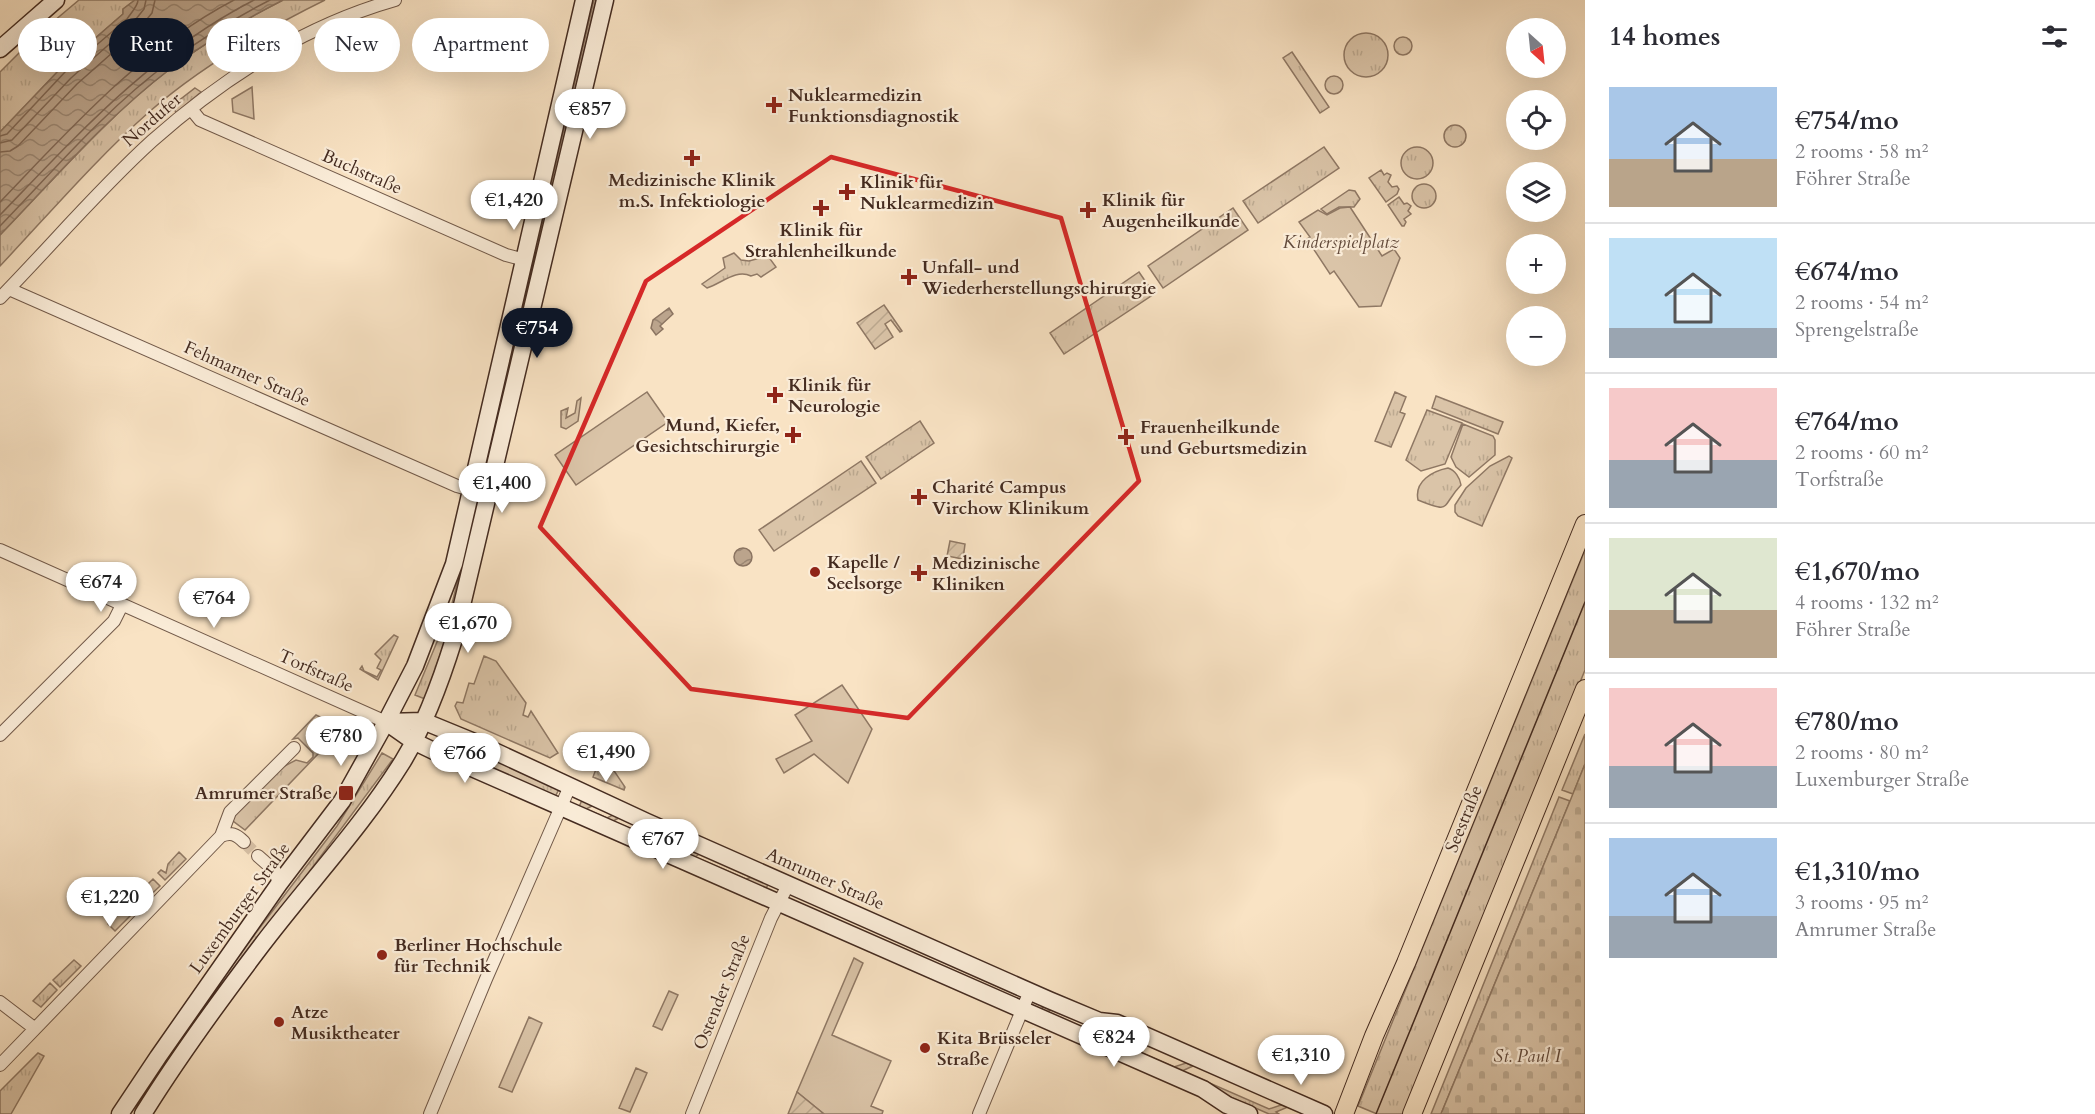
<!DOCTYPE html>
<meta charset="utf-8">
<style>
:root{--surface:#fff;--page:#f7f7f7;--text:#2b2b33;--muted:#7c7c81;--line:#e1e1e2;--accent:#111827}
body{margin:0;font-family:Cardo,serif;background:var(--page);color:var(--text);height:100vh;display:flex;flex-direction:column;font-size:22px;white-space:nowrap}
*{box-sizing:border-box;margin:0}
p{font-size:20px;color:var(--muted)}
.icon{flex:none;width:33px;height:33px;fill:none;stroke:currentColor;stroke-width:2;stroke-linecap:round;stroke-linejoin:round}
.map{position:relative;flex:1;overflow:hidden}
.side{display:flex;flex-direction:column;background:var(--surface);width:510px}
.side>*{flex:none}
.top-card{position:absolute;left:18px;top:18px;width:570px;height:54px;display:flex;gap:12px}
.needle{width:39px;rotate:153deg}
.fabs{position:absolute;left:1506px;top:18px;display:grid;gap:12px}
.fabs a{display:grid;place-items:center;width:60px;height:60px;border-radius:50%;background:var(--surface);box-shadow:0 6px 24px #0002;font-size:30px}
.price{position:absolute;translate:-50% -51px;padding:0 14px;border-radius:21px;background:#fff;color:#222;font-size:20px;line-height:39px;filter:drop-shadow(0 2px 3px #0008)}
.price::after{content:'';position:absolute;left:50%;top:36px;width:18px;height:14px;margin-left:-9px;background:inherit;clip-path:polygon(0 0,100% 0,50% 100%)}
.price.selected{background:var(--accent);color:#fff}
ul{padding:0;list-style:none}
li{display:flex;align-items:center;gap:18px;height:150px;padding:0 24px}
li+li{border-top:2px solid var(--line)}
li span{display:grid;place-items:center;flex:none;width:168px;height:120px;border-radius:0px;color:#555}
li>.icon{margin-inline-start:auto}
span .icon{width:72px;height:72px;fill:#fffc;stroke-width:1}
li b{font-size:26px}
h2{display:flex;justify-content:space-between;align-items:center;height:72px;padding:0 24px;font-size:26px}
.pill{padding:0 21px;border-radius:27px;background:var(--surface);box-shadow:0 6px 24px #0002;font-size:21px;line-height:54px}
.pill.selected{background:var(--accent);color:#fff}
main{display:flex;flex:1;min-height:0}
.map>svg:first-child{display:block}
.grass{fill:url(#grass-tufts);stroke:#8f7864;stroke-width:1.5}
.cemetery{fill:url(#cemetery-stones);stroke:#8f7864;stroke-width:1.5}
.park{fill:#dac4a8;stroke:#8f7864;stroke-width:1.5}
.garden{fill:url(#garden-furrows);stroke:#8f7864;stroke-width:1.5}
.water{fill:url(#water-waves);stroke:#8b7461;stroke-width:1.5}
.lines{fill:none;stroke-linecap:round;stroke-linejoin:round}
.shore{stroke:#806856;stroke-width:1.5}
.street-tunnel{stroke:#d5bea3;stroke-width:12;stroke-dasharray:12 6;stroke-linecap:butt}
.street-casing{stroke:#715949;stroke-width:14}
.secondary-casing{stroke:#442b20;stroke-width:19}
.primary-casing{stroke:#442b20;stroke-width:20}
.street{stroke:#fbedd9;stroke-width:12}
.secondary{stroke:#fbedd9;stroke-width:16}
.primary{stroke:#f9e3c4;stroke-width:18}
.tram{stroke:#442b20;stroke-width:1.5}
.marked{fill:none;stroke:#d62828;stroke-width:4.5;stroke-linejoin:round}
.poi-dot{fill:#8f2418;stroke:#fbedd9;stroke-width:2}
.labels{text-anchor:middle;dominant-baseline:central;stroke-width:4.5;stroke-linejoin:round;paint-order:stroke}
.poi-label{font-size:18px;font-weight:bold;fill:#442b20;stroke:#fbedd9;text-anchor:start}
.street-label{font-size:18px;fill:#442b20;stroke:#fbedd9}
.park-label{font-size:18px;font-style:italic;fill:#624a3b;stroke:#fbedd9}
</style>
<main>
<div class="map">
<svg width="1585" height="1114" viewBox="0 0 1585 1114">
<defs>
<pattern id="grass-tufts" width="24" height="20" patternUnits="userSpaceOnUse" patternTransform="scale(1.5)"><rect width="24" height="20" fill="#dac4a8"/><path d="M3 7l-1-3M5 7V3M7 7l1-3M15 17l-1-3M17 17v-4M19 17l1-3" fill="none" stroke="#bca990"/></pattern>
<pattern id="cemetery-stones" width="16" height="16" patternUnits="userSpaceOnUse" patternTransform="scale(1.5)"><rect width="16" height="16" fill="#dac4a8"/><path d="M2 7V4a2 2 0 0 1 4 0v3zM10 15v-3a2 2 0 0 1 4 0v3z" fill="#bca990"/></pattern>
<pattern id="garden-furrows" width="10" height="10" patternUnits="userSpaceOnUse" patternTransform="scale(1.5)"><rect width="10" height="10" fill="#dac4a8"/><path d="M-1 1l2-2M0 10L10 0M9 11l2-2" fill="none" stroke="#bca990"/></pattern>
<pattern id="water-waves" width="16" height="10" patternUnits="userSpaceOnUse" patternTransform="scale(1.5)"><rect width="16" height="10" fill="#bba48c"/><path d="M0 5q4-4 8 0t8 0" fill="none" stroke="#9a8672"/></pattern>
</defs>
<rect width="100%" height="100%" fill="#f9e3c4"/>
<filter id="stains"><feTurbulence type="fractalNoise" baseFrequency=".00333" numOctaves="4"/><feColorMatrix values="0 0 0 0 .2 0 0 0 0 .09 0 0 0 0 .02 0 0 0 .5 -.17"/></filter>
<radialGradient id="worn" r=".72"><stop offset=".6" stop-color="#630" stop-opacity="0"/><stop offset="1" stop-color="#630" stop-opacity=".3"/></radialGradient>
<path class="grass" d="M79,0H135L123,9V14L61,68L0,132V72L35,37Z
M283,0H325C262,31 202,66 149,112C96,159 49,214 0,266V235C55,178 107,117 170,69C205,42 244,20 283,0Z
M594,0H596L540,242L538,241Z
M1344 55a22 22 0 1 1 44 0a22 22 0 1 1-44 0Z
M1394 46a9 9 0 1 1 18 0a9 9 0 1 1-18 0Z
M1292,52L1329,107L1320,113L1283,58Z
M1325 85a9 9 0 1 1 18 0a9 9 0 1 1-18 0Z
M195,88L201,92L176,113L173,105Z
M1444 136a11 11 0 1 1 22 0a11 11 0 1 1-22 0Z
M1401 163a16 16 0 1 1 32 0a16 16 0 1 1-32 0Z
M1324,147L1339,168L1258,223L1243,201Z
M1381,170L1384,175L1387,173L1391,175L1388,182L1392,187L1397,186L1399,189L1397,194L1386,202L1369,178Z
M1412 196a12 12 0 1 1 24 0a12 12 0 1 1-24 0Z
M1349,190L1355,191L1360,199L1354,207H1339L1327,214L1321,209Z
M1399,197L1404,204L1407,203L1411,206L1408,211L1411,214L1404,219L1406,222L1404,226H1402L1388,205Z
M1233,208L1248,230L1163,288L1148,266Z
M734,253L741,260L749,261L768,256L776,267L761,277L757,274L751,276C736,269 722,283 707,288L702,284L725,268L723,258Z
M1139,272L1154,294L1064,354L1050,333Z
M1395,392L1406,397L1400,412L1405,414L1391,447L1375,441Z
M1436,396L1503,422L1498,434L1432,408Z
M581,398L578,421L566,429L561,427V411L568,408L566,418L575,413L577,401Z
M1427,410L1462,423L1445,464L1421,471L1406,460Z
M920,421L934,443L881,479L866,457Z
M1463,424L1493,436L1495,440V455L1469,477L1456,467L1451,457Z
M1509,456L1512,458L1482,526L1458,516L1455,512V505L1466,488L1490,466Z
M861,461L876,483L774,551L759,530Z
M1448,468C1455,470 1460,478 1461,485C1440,507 1453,514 1418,500C1414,481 1433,471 1448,468Z
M482,480H484L448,632L425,699L415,695L451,608Z
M1585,550V670L1404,1114H1377L1358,1106Z
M394,635L398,637L378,680L360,669L362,666L364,671L377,677L381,670L377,668L381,660L375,654Z
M484,656L496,661L526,703L523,715L528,717L531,711L558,753L550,758L461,719L455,706L457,702L463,703L469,683L474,684Z
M316,715L343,728L245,830L233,821V817L277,770L296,760L307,763L313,757V753L298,738L293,739Z
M1585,734V764L1573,794L1562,790Z
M444,739L472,749L559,789L554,799L440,749Z
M382,753L393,759L170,1059L166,1056L255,934L337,826Z
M601,756H604L625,787L624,790L593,777Z
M1559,797L1570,801L1441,1114H1431Z
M583,798L596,804L586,809L607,818L617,813L623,816L613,821L636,831L646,826L652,829L642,834L656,840L667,835L672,838L663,843L674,848L685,843L690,845L680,850L689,854L699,849L704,851L695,857L746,879L758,875L770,880L764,893L577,811Z
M179,852L186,859L165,880L158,873L161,870L166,873L168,864Z
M153,879L160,886L140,905L134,898Z
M129,902L137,909L115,931L108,924Z
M74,960L81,966L60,987L53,980Z
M50,983L57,990L41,1007L33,1001Z
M1045,1001L1058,1006L1047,1012L1101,1035L1113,1030L1120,1034L1109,1039L1174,1067L1186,1063L1193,1066L1182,1071L1269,1109L1281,1105L1288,1107L1276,1112L1279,1114H1269L1040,1013Z
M38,1053L44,1056L11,1114H0V1091Z"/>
<path class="cemetery" d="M1585,764V1114H1441L1570,801Z"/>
<path class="park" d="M252,87L254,119L233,112L232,99Z
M1350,207L1382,256L1394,249L1400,258L1381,306L1359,307L1334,271L1330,274L1307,239L1310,237L1299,222L1318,210L1327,215L1340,208Z
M647,392L668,422L576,485L555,455Z
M842,685L872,729L848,783L814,754L784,773L776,759L812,741L795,715Z
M854,958L863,963L832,1035L891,1061L871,1106L883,1111L882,1114H824L797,1092Z
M669,991L678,995L662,1030L653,1026Z
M529,1017L542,1023L512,1092L499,1087Z
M636,1068L647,1073L630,1112L619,1108Z"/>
<path class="garden" d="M884,305L902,331L900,332L891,320L885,324L893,337L875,349L857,323Z
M950,541L965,544L963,559L947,556Z
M797,1092L824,1114H788Z"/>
<path class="water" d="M135,0H283C244,20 205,42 170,69C107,117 55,178 0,235V132L61,68L123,14V9Z
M669,308L673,314L660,326L663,329L656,335L651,328L653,320Z
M734 557a9 9 0 1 1 18 0a9 9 0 1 1-18 0Z"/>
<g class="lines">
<path class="shore" d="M0,136L7,134L65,72L127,19C131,13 138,6 138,0
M0,143L12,140L71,78L132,24L144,9L146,0
M0,152L10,151L18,146L77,84L138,30L152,13L155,0
M0,202C71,128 142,48 234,0
M0,215C79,133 151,53 254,0
M0,226C54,170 106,109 168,63C201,39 235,18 270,0"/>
<path class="street-tunnel" d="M244,842L258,856"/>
<g class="street-casing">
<path id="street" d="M191,109L200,120L506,255L525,260
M9,289L457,486L471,490
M0,298C51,246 98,190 152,141C223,78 303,26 395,0
M0,550L386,722
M0,735L114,621L122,605
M221,836C231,832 236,834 244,842
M258,856L275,871L279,884
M0,1002L34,1028
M0,1065L221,836L230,812L294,748
M430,1114L486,979L570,786
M692,1114L771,918L788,885
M979,1114L1030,991"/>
</g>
<g class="secondary-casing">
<path id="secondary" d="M0,49L56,0
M386,722L423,721L479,744L647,822L1049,1000L1099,1021L1117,1023L1324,1114
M386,722L413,741L440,754L1203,1089L1227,1105L1249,1114
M120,1114L158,1057L279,884L342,801L386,722L415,666L454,564L584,0
M143,1114C179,1056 220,1000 261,946C308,884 362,827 403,761C426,723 441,681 454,639L605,0"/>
</g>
<g class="primary-casing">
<path id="primary" d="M1344,1114L1374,1036L1406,963L1585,524
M1412,1114L1585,689"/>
</g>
<use href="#street" class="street"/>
<use href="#secondary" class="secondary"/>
<use href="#primary" class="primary"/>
<path class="tram" d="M1376,1114L1585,602"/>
</g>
<path class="marked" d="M831,157L1061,218L1139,481L908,718L691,689L540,527L646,281Z"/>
<g class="poi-dot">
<path d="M771 96h6v6h6v6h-6v6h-6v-6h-6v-6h6z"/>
<path d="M689 149h6v6h6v6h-6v6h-6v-6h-6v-6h6z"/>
<path d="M844 183h6v6h6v6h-6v6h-6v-6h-6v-6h6z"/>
<path d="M818 199h6v6h6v6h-6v6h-6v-6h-6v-6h6z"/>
<path d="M1085 201h6v6h6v6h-6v6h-6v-6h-6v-6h6z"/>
<path d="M906 268h6v6h6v6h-6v6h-6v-6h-6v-6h6z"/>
<path d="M772 386h6v6h6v6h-6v6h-6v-6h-6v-6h6z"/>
<path d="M790 426h6v6h6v6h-6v6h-6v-6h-6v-6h6z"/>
<path d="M1123 428h6v6h6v6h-6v6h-6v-6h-6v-6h6z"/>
<path d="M916 488h6v6h6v6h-6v6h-6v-6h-6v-6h6z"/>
<circle cx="815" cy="572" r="6"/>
<path d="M916 564h6v6h6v6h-6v6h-6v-6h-6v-6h6z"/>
<rect x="338" y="785" width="16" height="16" rx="3"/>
<circle cx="382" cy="955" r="6"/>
<circle cx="279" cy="1022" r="6"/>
<circle cx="925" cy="1048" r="6"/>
</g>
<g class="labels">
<g class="poi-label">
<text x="788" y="95">Nuklearmedizin<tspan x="788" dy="21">Funktionsdiagnostik</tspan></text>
<text x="692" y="180" text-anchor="middle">Medizinische Klinik<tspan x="692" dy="21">m.S. Infektiologie</tspan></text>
<text x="860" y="182">Klinik für<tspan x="860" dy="21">Nuklearmedizin</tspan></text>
<text x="1102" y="200">Klinik für<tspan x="1102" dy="21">Augenheilkunde</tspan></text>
<text x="821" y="230" text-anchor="middle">Klinik für<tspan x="821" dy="21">Strahlenheilkunde</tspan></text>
<text x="922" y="267">Unfall- und<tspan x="922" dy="21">Wiederherstellungschirurgie</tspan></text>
<text x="788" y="385">Klinik für<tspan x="788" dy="21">Neurologie</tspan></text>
<text x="780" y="425" text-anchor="end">Mund, Kiefer,<tspan x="780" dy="21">Gesichtschirurgie</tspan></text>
<text x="1140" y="427">Frauenheilkunde<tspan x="1140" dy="21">und Geburtsmedizin</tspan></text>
<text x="932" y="487">Charité Campus<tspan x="932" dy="21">Virchow Klinikum</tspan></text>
<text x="827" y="562">Kapelle /<tspan x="827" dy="21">Seelsorge</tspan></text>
<text x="932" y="563">Medizinische<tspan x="932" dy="21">Kliniken</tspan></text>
<text x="332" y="793" text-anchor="end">Amrumer Straße</text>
<text x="394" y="945">Berliner Hochschule<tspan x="394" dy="21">für Technik</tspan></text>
<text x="291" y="1012">Atze<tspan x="291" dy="21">Musiktheater</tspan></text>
<text x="937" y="1038">Kita Brüsseler<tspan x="937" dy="21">Straße</tspan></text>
</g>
<g class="street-label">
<text transform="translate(152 120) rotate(-41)">Nordufer</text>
<text transform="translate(362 172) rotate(24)">Buchstraße</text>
<text transform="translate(247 374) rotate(24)">Fehmarner Straße</text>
<text transform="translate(316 671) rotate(24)">Torfstraße</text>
<text transform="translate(1464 819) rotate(-68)">Seestraße</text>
<text transform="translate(825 879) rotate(24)">Amrumer Straße</text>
<text transform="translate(240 908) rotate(-54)">Luxemburger Straße</text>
<text transform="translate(722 992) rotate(-68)">Ostender Straße</text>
</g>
<g class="park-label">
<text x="1341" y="242">Kinderspielplatz</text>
<text x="1527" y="1056">St. Paul I</text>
</g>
</g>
<rect width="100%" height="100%" filter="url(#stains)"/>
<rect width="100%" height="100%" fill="url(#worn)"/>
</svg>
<div class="fabs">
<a><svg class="needle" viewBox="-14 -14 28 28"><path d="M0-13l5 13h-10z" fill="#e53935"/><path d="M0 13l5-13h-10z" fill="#7c7c81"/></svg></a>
<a><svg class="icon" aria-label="locate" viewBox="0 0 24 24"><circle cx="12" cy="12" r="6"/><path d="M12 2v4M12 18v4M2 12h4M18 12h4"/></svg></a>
<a><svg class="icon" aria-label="layers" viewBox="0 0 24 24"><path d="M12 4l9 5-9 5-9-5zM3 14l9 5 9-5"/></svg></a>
<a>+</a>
<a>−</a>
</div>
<b class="price" style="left:590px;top:140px">€857</b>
<b class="price" style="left:514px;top:231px">€1,420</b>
<b class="price selected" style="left:537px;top:359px">€754</b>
<b class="price" style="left:502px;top:514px">€1,400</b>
<b class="price" style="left:101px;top:613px">€674</b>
<b class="price" style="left:214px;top:629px">€764</b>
<b class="price" style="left:468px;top:654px">€1,670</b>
<b class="price" style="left:341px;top:767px">€780</b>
<b class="price" style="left:606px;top:783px">€1,490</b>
<b class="price" style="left:465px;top:784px">€766</b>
<b class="price" style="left:663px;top:870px">€767</b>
<b class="price" style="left:110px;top:928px">€1,220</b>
<b class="price" style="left:1114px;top:1068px">€824</b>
<b class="price" style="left:1301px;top:1086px">€1,310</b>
<div class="top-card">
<a class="pill">Buy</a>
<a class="pill selected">Rent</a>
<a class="pill">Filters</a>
<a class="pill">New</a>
<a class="pill">Apartment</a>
</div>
</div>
<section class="side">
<h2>14 homes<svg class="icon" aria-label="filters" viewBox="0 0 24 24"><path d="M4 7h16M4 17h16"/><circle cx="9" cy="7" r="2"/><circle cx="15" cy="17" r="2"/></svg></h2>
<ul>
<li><span style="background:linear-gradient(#a9c7e8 60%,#b9a48a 0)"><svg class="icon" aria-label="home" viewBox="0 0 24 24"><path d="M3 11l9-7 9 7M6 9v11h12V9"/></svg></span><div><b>€754/mo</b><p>2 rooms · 58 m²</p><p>Föhrer Straße</p></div></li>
<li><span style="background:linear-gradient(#bfe0f5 75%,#9aa5b1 0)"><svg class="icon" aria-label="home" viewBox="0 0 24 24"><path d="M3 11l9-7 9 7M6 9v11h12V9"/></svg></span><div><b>€674/mo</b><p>2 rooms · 54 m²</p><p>Sprengelstraße</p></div></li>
<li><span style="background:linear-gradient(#f6c9c9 60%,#9aa5b1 0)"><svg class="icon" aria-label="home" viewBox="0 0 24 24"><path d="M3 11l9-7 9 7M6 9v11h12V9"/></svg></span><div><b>€764/mo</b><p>2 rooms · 60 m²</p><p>Torfstraße</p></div></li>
<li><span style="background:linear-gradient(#dfe7d0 60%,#b9a48a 0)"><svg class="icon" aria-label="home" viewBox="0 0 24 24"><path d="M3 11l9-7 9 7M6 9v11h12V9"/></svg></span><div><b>€1,670/mo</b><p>4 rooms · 132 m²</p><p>Föhrer Straße</p></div></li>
<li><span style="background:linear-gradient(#f6c9c9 65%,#9aa5b1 0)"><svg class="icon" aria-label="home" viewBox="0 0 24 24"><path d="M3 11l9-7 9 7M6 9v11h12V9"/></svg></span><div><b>€780/mo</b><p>2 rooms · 80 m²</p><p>Luxemburger Straße</p></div></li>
<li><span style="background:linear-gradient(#a9c7e8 65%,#9aa5b1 0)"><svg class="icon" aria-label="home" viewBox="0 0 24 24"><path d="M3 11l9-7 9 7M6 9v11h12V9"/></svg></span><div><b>€1,310/mo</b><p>3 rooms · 95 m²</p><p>Amrumer Straße</p></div></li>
</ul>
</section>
</main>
